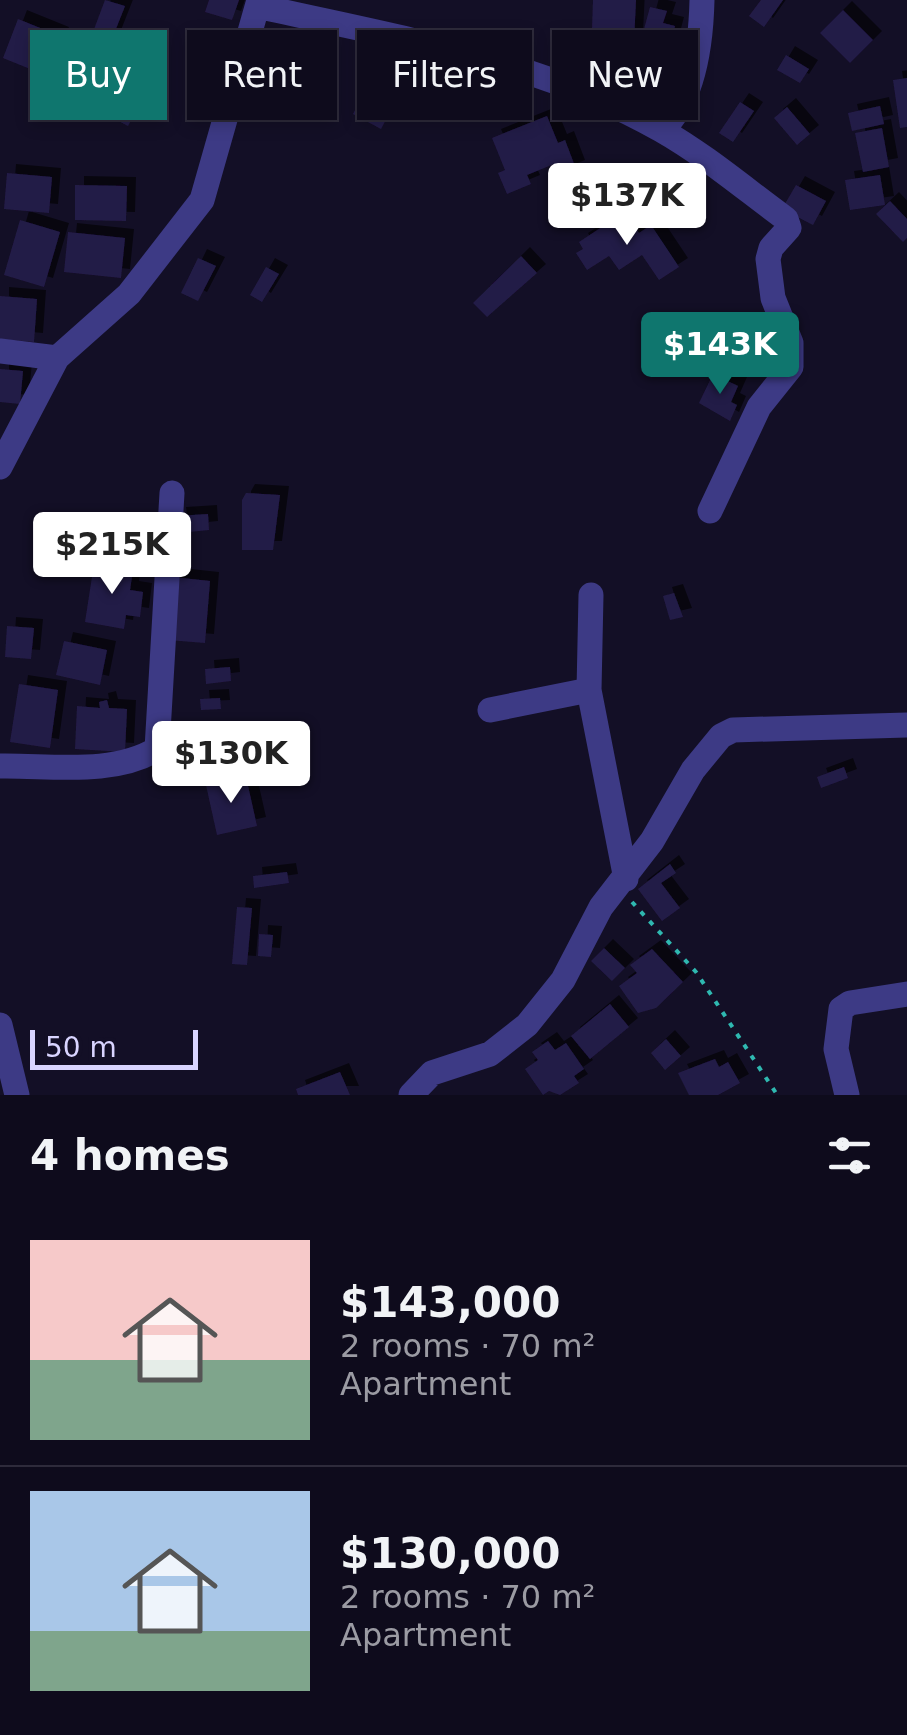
<!DOCTYPE html>
<meta charset="utf-8">
<style>
:root{--surface:#0e0b1c;--page:#1c1929;--text:#f1f3f6;--muted:#9b9ba3;--line:#2e2b3b;--accent:#0f766e}
body{margin:0;font-family:"DejaVu Sans",sans-serif;background:var(--page);color:var(--text);height:100vh;display:flex;flex-direction:column;font-size:38px;white-space:nowrap}
*{box-sizing:border-box;margin:0}
p{font-size:32px;color:var(--muted)}
.icon{flex:none;width:55px;height:55px;fill:none;stroke:currentColor;stroke-width:2;stroke-linecap:round;stroke-linejoin:round}
.map{position:relative;height:1095px;overflow:hidden}
.side{display:flex;flex-direction:column;background:var(--surface);flex:1}
.side>*{flex:none}
.hud{position:absolute;left:30px;top:30px;width:848px;height:90px;display:flex;gap:20px}
.scale{position:absolute;left:30px;bottom:25px;width:168px;box-sizing:border-box;padding-left:10px;border:5px solid #d9d4ff;border-top:0;font-size:28px;line-height:35px;white-space:nowrap;color:#d9d4ff;-webkit-text-stroke:8px #130f26;paint-order:stroke}
.price{position:absolute;translate:-50% -85px;padding:0 22px;border-radius:10px;background:#fff;color:#222;font-size:32px;line-height:65px;filter:drop-shadow(0 2px 5px #0008)}
.price::after{content:'';position:absolute;left:50%;top:60px;width:30px;height:22px;margin-left:-15px;background:inherit;clip-path:polygon(0 0,100% 0,50% 100%)}
.price.selected{background:var(--accent);color:#fff}
ul{padding:0;list-style:none}
li{display:flex;align-items:center;gap:30px;height:250px;padding:0 30px}
li+li{border-top:2px solid var(--line)}
li span{display:grid;place-items:center;flex:none;width:280px;height:200px;border-radius:0px;color:#555}
li>.icon{margin-inline-start:auto}
span .icon{width:120px;height:120px;fill:#fffc;stroke-width:1}
li b{font-size:42px}
h2{display:flex;justify-content:space-between;align-items:center;height:120px;padding:0 30px;font-size:42px}
.pill{padding:0 35px;border-radius:0px;background:var(--surface);box-shadow:0 5px 15px #0003,0 0 0 2px var(--line);font-size:35px;line-height:90px}
.pill.selected{background:var(--accent);color:#fff}
.map>svg:first-child{display:block}
.building{fill:#241b47;filter:url(#shadow)}
.lines{fill:none;stroke-linecap:round;stroke-linejoin:round}
.path{stroke:#2fb8b0;stroke-width:4;stroke-dasharray:5 8;stroke-linecap:butt}
.minor{stroke:#3d3a85;stroke-width:25}
</style>
<div class="map">
<svg width="907" height="1095" viewBox="0 0 907 1095">
<defs>
<filter id="shadow"><feDropShadow dx="9" dy="-9" stdDeviation="0" flood-color="#0009"/></filter>
</defs>
<rect width="100%" height="100%" fill="#130f26"/>
<path class="building" d="M105,0L125,6L112,39L93,32Z
M209,0H239L232,20L205,12Z
M593,0H636L634,42L605,41V30L592,29Z
M761,0H783L764,27L749,16Z
M650,7L667,11L663,23L675,26L671,41L643,33Z
M843,10L873,40L850,63L820,33Z
M18,19L60,36L51,59L42,55L35,71L3,58Z
M62,49L91,63L70,107L36,91Z
M786,55L809,69L800,83L777,70Z
M374,74L402,89L381,129L353,114Z
M907,78V127L900,128L893,80Z
M108,84L141,101L128,126L94,108Z
M740,102L754,111L733,142L719,133Z
M880,106L884,124L852,131L848,113Z
M787,107L810,134L797,145L774,118Z
M547,116L558,143L565,140L576,169L559,176L554,164L527,175L531,184L507,194L498,173L505,170L492,138Z
M882,128L889,167L863,172L855,133Z
M7,173L52,177L49,213L4,209Z
M880,175L885,205L850,210L845,180Z
M75,185L127,186L126,221L75,220Z
M796,185L826,201L813,225L782,209Z
M890,201L907,219V238L903,242L876,214Z
M614,219L619,226L630,219L639,233L651,225L679,267L659,280L642,255L619,270L609,256L587,270L576,253L583,249L579,242Z
M20,220L60,232L44,287L4,275Z
M68,232L125,238L121,278L64,272Z
M521,256L537,273L487,317L473,303Z
M198,258L216,266L198,301L181,293Z
M266,267L279,274L262,302L250,295Z
M0,296L37,299L34,342L0,339Z
M0,369L23,371L20,404L0,402Z
M713,374L738,386L731,402L737,405L730,421L699,403Z
M246,493L280,495L273,550H242V500Z
M208,514L209,530L179,533L177,516Z
M94,564L133,570L130,590L143,592L140,617L126,615L124,629L85,622Z
M173,577L210,581L205,643L168,640Z
M674,593L683,617L670,620L663,596Z
M7,626L34,628L31,659L5,657Z
M64,641L107,650L100,685L56,675Z
M230,667L231,681L206,684L205,669Z
M19,684L58,690L50,748L10,742Z
M220,698L221,709L201,710L200,699Z
M107,700L109,708L127,709L125,752L75,749L77,706L100,708L99,702Z
M844,767L848,778L821,788L817,777Z
M246,777L257,826L217,835L206,785Z
M670,864L676,873L661,883L680,908L662,921L638,889Z
M287,872L289,883L254,888L253,876Z
M237,907L252,908L247,965L232,964Z
M259,934L273,935L271,957L258,956Z
M604,948L625,968L612,981L591,961Z
M652,949L683,982L656,1008L638,1013L619,986L637,973L630,965Z
M610,1004L629,1027L590,1059L571,1036Z
M666,1039L681,1056L665,1070L651,1053Z
M548,1041L555,1050L566,1043L584,1069L574,1076L579,1083L560,1095L549,1091L543,1095L525,1069L538,1060L532,1052Z
M715,1059L719,1067L728,1062L740,1083L718,1095H689L678,1073Z
M340,1072L350,1095H298L296,1089Z"/>
<g class="lines">
<path class="path" d="M632,902L696,972L776,1093"/>
<path class="minor" d="M258,6C393,37 539,60 661,130C705,155 745,189 786,219L789,228L771,248L768,259L773,298L791,343V367L759,407L710,511
M662,130C694,100 701,43 702,0
M0,351L57,358
M0,467L57,358L129,294L202,200L259,0
M589,690L591,595
M490,710L589,690L626,879
M0,766C50,765 113,776 157,749L172,493
M0,1025L17,1095
M411,1095L432,1073L490,1054L527,1025L563,980L601,907L652,841L693,770L721,736L733,730L907,725
M847,1095L836,1049L841,1009L850,1003L907,994"/>
</g>
</svg>
<div class="scale">50 m</div>
<b class="price" style="left:627px;top:248px">$137K</b>
<b class="price selected" style="left:720px;top:397px">$143K</b>
<b class="price" style="left:112px;top:597px">$215K</b>
<b class="price" style="left:231px;top:806px">$130K</b>
<div class="hud">
<a class="pill selected">Buy</a>
<a class="pill">Rent</a>
<a class="pill">Filters</a>
<a class="pill">New</a>
</div>
</div>
<section class="side">
<h2>4 homes<svg class="icon" aria-label="filters" viewBox="0 0 24 24"><path d="M4 7h16M4 17h16"/><circle cx="9" cy="7" r="2"/><circle cx="15" cy="17" r="2"/></svg></h2>
<ul>
<li><span style="background:linear-gradient(#f6c9c9 60%,#7fa58c 0)"><svg class="icon" aria-label="home" viewBox="0 0 24 24"><path d="M3 11l9-7 9 7M6 9v11h12V9"/></svg></span><div><b>$143,000</b><p>2 rooms · 70 m²</p><p>Apartment</p></div></li>
<li><span style="background:linear-gradient(#a9c7e8 70%,#7fa58c 0)"><svg class="icon" aria-label="home" viewBox="0 0 24 24"><path d="M3 11l9-7 9 7M6 9v11h12V9"/></svg></span><div><b>$130,000</b><p>2 rooms · 70 m²</p><p>Apartment</p></div></li>
</ul>
</section>
